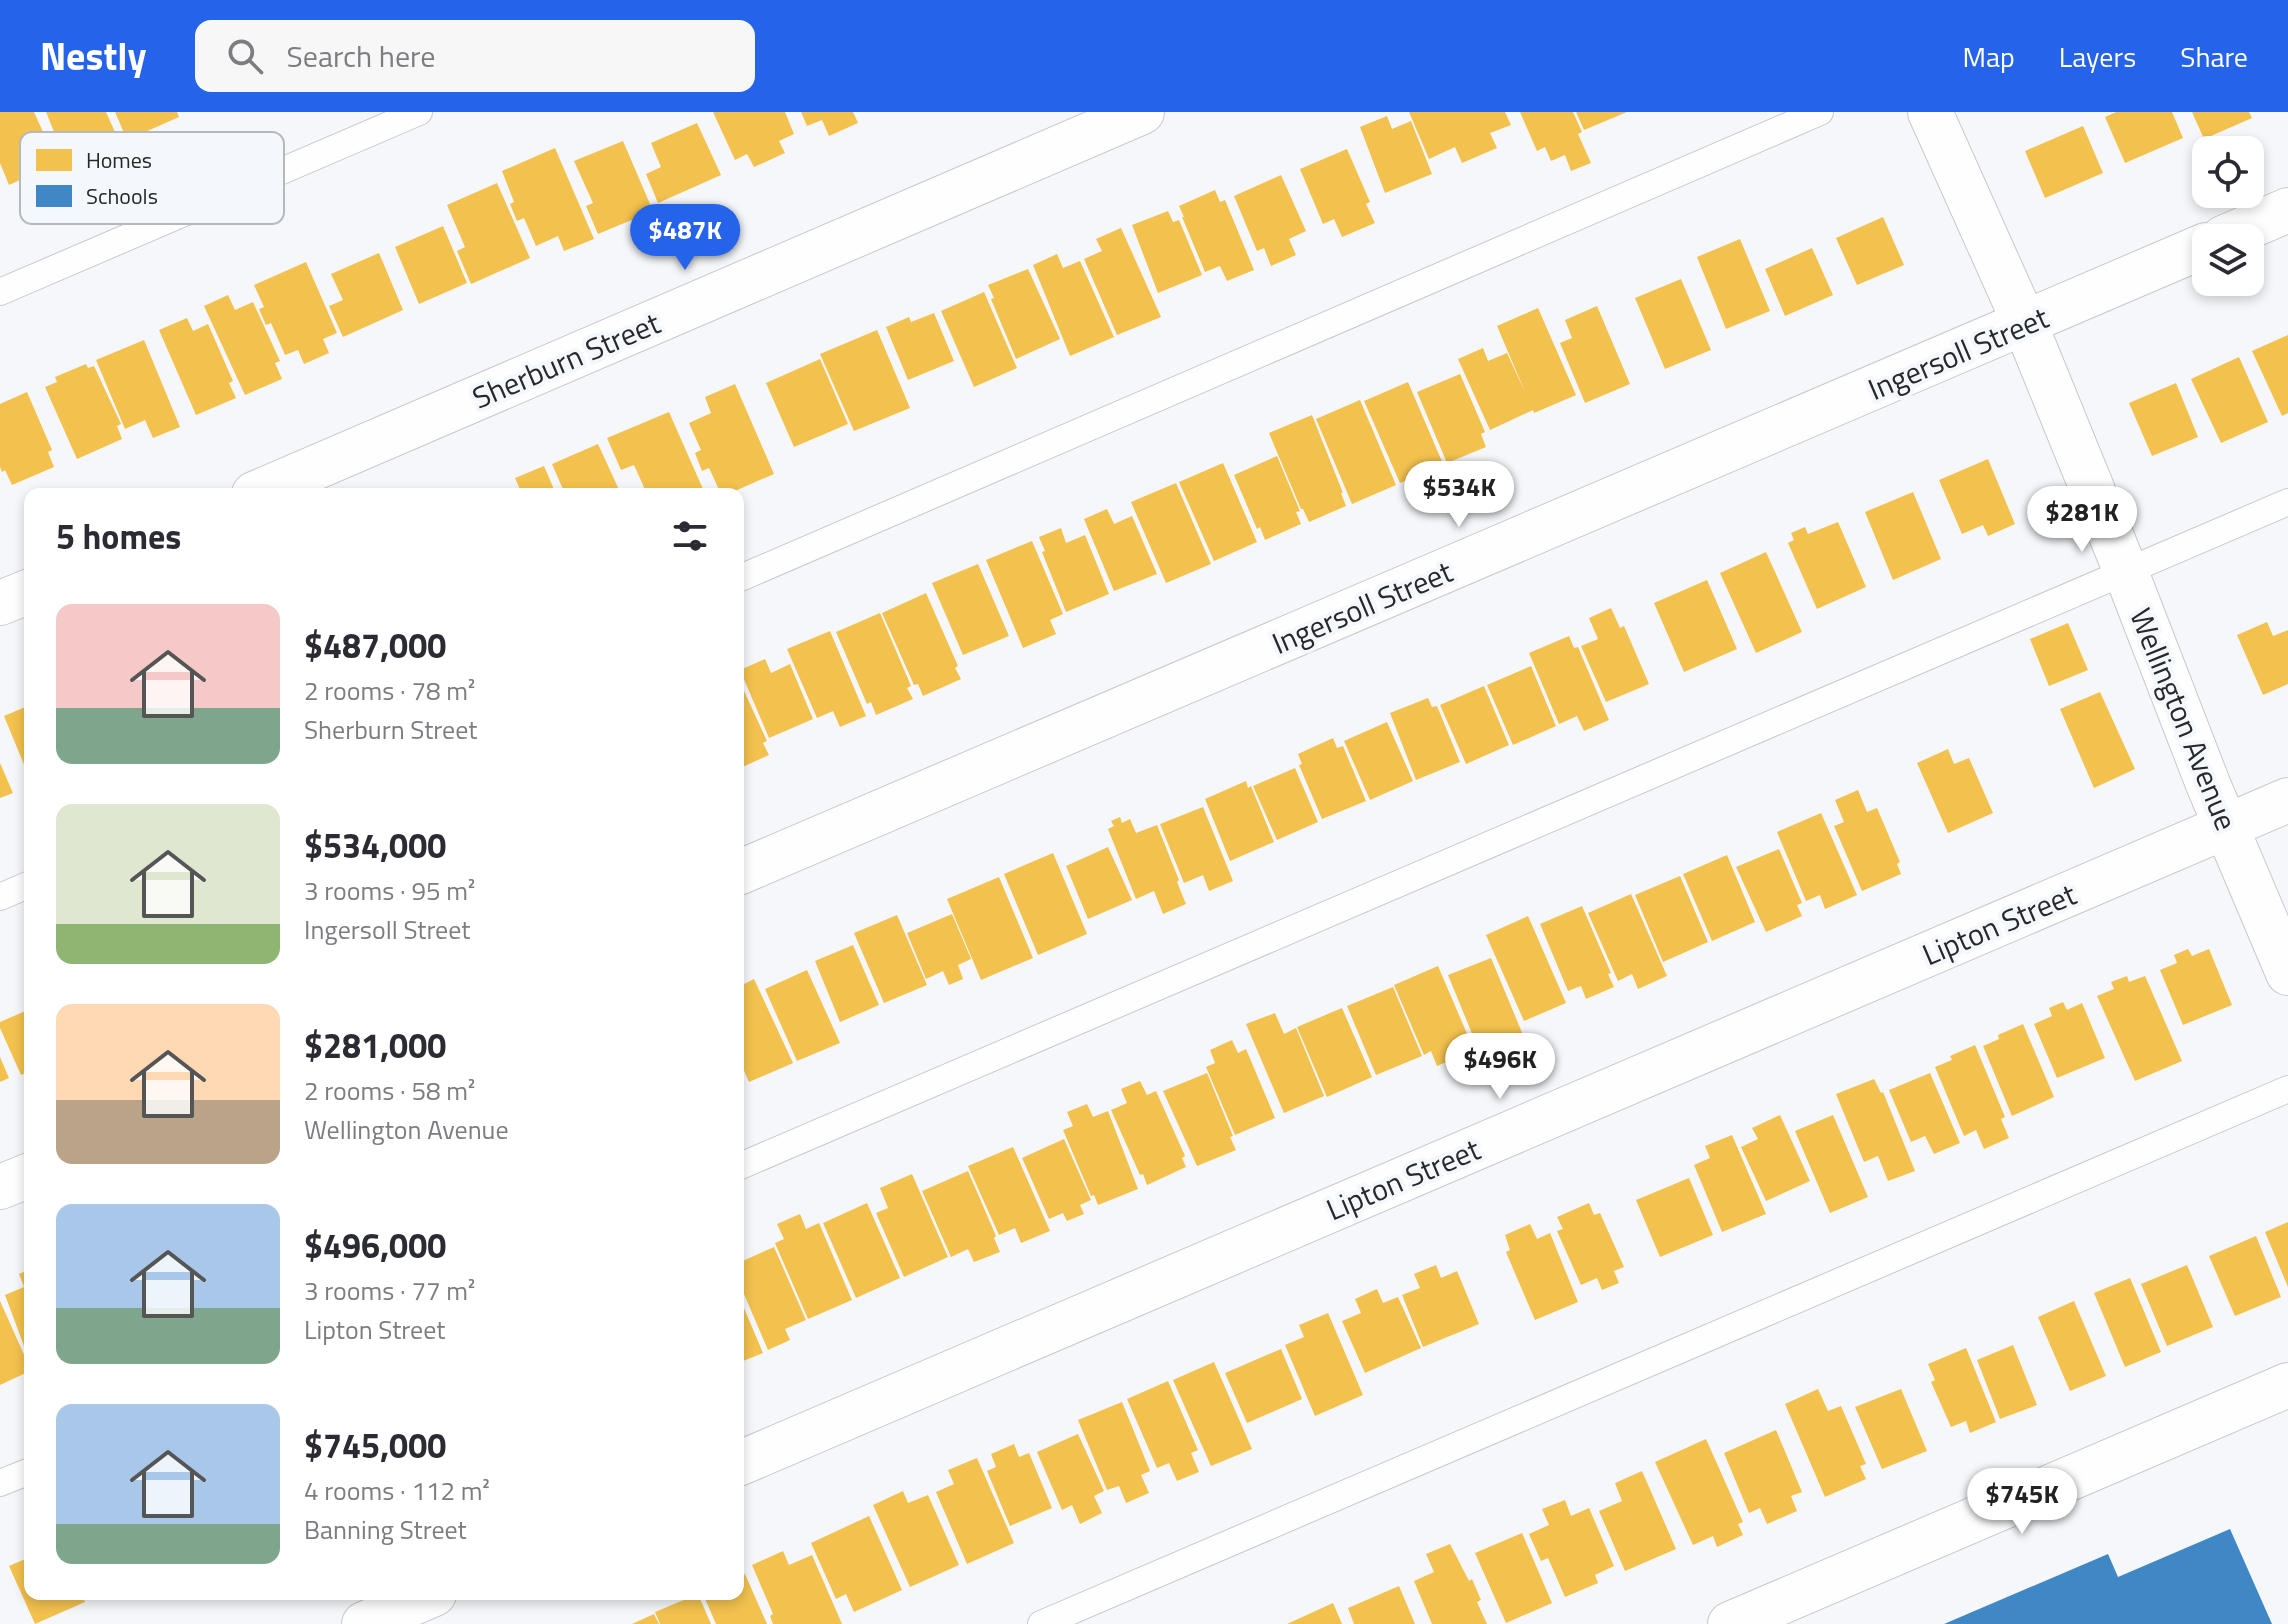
<!DOCTYPE html>
<meta charset="utf-8">
<style>
:root{--surface:#fff;--page:#f7f7f7;--text:#2b2b33;--muted:#7c7c81;--accent:#2563eb}
body{margin:0;font-family:"Titillium Web",sans-serif;background:var(--page);color:var(--text);height:100vh;display:flex;flex-direction:column;font-size:30px;white-space:nowrap}
*{box-sizing:border-box;margin:0}
p{font-size:26px;color:var(--muted)}
.icon{flex:none;width:44px;height:44px;fill:none;stroke:currentColor;stroke-width:2;stroke-linecap:round;stroke-linejoin:round}
.map{position:relative;flex:1;overflow:hidden}
.details{position:absolute;left:24px;top:376px;width:720px;height:1112px;display:flex;flex-direction:column;background:var(--surface);border-radius:16px;box-shadow:0 4px 12px #0003}
.details>*{flex:none}
.buttons{position:absolute;left:2192px;top:24px;display:grid;gap:16px}
.buttons a{display:grid;place-items:center;width:72px;height:72px;border-radius:16px;background:var(--surface);box-shadow:0 4px 12px #0003;font-size:40px}
.price{position:absolute;translate:-50% -68px;padding:0 18px;border-radius:28px;background:#fff;color:#222;font-size:26px;line-height:52px;filter:drop-shadow(0 2px 4px #0008)}
.price::after{content:'';position:absolute;left:50%;top:48px;width:24px;height:18px;margin-left:-12px;background:inherit;clip-path:polygon(0 0,100% 0,50% 100%)}
.price.on{background:var(--accent);color:#fff}
ul{padding:0;list-style:none}
li{display:flex;align-items:center;gap:24px;height:200px;padding:0 32px}
li span{display:grid;place-items:center;flex:none;width:224px;height:160px;border-radius:16px;color:#555}
li>.icon{margin-inline-start:auto}
span .icon{width:96px;height:96px;fill:#fffc;stroke-width:1}
li b{font-size:34px}
h2{display:flex;justify-content:space-between;align-items:center;height:96px;padding:0 32px;font-size:34px}
header{display:flex;align-items:center;gap:48px;box-sizing:border-box;height:112px;padding:0 40px;background:var(--accent);color:#fff}
header strong{font-size:38px}
nav{display:flex;gap:44px;margin-inline-start:auto;font-size:28px}
.search{width:560px;height:72px;background:var(--page);display:flex;align-items:center;gap:20px;box-sizing:border-box;padding:0 28px;border-radius:16px;color:var(--muted);font-size:30px}
.map>svg:first-child{display:block}
.homes{fill:#f2c14e}
.schools{fill:#3f88c5}
.lines{fill:none;stroke-linecap:round;stroke-linejoin:round}
.service-casing{stroke:#c8c9cb;stroke-width:28}
.minor-casing{stroke:#c8c9cb;stroke-width:46}
.tertiary-casing{stroke:#c8c9cb;stroke-width:46}
.service{stroke:#fefefe;stroke-width:26}
.minor{stroke:#fefefe;stroke-width:44}
.tertiary{stroke:#fefefe;stroke-width:44}
.labels{text-anchor:middle;dominant-baseline:central;stroke-width:8;stroke-linejoin:round;paint-order:stroke}
.street-label{font-size:30px;fill:#272829;stroke:#f4f7fb}
.key{fill:#f4f7fb;stroke:#b6b9bc;stroke-width:2}
.key-label{font-size:22px;fill:#272829}
</style>
<header>
<strong>Nestly</strong>
<div class="search"><svg class="icon" aria-label="search" viewBox="0 0 24 24"><circle cx="10" cy="10" r="6"/><path d="M15 15l6 6"/></svg>Search here</div>
<nav><a>Map</a><a>Layers</a><a>Share</a></nav>
</header>
<div class="map">
<svg width="2288" height="1512" viewBox="0 0 2288 1512">
<rect width="100%" height="100%" fill="#f5f7fa"/>
<path class="homes" d="M0,0H34L57,51L9,73L0,51Z
M46,0H106L115,20L63,42Z
M115,0H177L179,5L127,28Z
M713,0H785L794,22L779,29L785,41L754,55L747,42L735,48Z
M801,0H853L858,11L829,24L822,8L807,14Z
M1409,0H1505L1511,13L1490,21L1497,36L1462,51L1455,35L1429,47Z
M1520,0H1573L1582,20L1578,22L1591,51L1571,59L1565,43L1551,49L1545,35L1537,39Z
M1576,0H1627L1584,18Z
M2116,0H2172L2183,26L2125,51L2105,5Z
M2192,0H2249L2252,6L2204,27Z
M1387,4L1392,17L1411,9L1432,62L1385,81L1360,15Z
M697,11L721,63L658,91L646,62L661,55L651,31Z
M2083,14L2103,61L2045,86L2025,39Z
M623,29L653,99L598,122L586,94L593,91L574,49Z
M555,36L594,127L564,139L558,124L536,134L524,106L517,109L510,92L514,90L502,59Z
M1347,37L1370,90L1366,92L1375,111L1342,125L1334,107L1323,112L1300,57Z
M1281,63L1306,119L1289,127L1296,143L1271,154L1264,136L1257,139L1234,84Z
M497,71L530,146L471,172L457,139L465,135L447,93Z
M1215,78L1220,90L1225,88L1254,158L1227,169L1220,154L1205,160L1182,105H1184L1179,94Z
M1168,99L1173,110L1179,108L1202,163L1158,181L1132,113Z
M1883,105L1904,153L1857,173L1836,126Z
M443,114L467,171L419,192L395,135Z
M1121,116L1161,205L1117,223L1084,147L1102,139L1096,127Z
M1740,127L1770,199L1726,217L1697,145Z
M1812,136L1833,183L1785,204L1765,157Z
M379,141L403,198L343,225L329,194L343,188L331,162Z
M1057,142L1063,156L1080,149L1114,225L1070,244L1033,153Z
M306,150L337,221L323,227L329,241L304,252L298,238L285,243L271,211L266,213L259,197L264,195L254,173Z
M1028,157L1060,227L1016,247L991,187L994,186L988,173Z
M1681,167L1711,238L1665,257L1635,186Z
M984,180L1017,256L974,275L941,199Z
M228,183L235,198L253,190L280,249L275,251L282,267L245,283L204,194Z
M1597,194L1630,272L1585,291L1560,231L1572,226L1565,208Z
M1538,196L1576,283L1534,301L1533,298L1490,318L1458,247L1483,236L1488,249L1507,241L1526,282L1497,214Z
M934,201L954,249L908,268L886,215L909,205L911,210Z
M187,206L193,219L208,212L233,269L229,271L236,286L196,303L159,218Z
M877,218L910,296L854,319L820,242Z
M2288,223V301L2282,304L2252,239Z
M144,228L180,315L153,326L145,308L125,317L96,248Z
M2239,245L2268,310L2221,331L2191,267Z
M820,247L848,312L794,335L766,271Z
M86,252L88,256L94,254L121,312L117,314L122,327L77,347L45,275L57,270L55,265Z
M1460,262L1485,320L1481,322L1486,335L1447,351L1417,280Z
M1408,270L1443,352L1400,371L1364,289Z
M2176,271L2198,325L2152,344L2129,291Z
M735,272L774,362L728,382H721L709,356L702,359L695,341L701,338L689,311L711,301L705,285Z
M27,280L52,338L48,340L54,355L12,373L5,358L2,360L0,355V292Z
M1360,288L1396,373L1352,392L1316,307Z
M669,300L703,377L690,382H647L634,353L621,358L607,326Z
M1312,303L1343,381H1341L1346,394L1309,410L1303,397H1301L1269,321Z
M598,332L621,382H565L552,352Z
M1277,344L1300,399L1296,400L1301,412L1265,428L1260,415L1257,417L1234,363Z
M1988,347L2015,412L1988,424L1983,413L1962,422L1939,368Z
M1223,351L1257,430L1214,449L1179,370Z
M544,354L556,382H522L515,366Z
M1176,371L1211,452L1166,471L1131,390Z
M1913,380L1941,447L1893,468L1865,400Z
M1107,397L1114,412L1132,404L1157,462L1114,479L1084,407Z
M1838,410L1866,475L1817,497L1788,431L1794,428L1791,421L1805,415L1808,422Z
M1061,416L1066,431L1085,423L1109,482L1066,500L1042,440L1045,439L1039,425Z
M1032,429L1063,502L1050,508L1056,522L1023,536L986,448Z
M1766,440L1802,520L1756,541L1720,461Z
M978,452L1009,524L963,543L932,471Z
M1707,468L1737,537L1684,560L1654,491Z
M926,481L958,554L955,556L961,567L923,584L918,572L914,573L882,501Z
M1611,496L1620,516L1624,514L1649,572L1606,590L1581,534L1598,527L1589,506Z
M880,501L911,574L907,576L913,587L876,603L871,590L867,592L836,520Z
M2267,510L2273,524L2288,518V572L2263,583L2237,523Z
M2068,511L2088,558L2049,574L2030,527Z
M830,519L866,604L840,615L833,599L817,606L787,537Z
M1569,524L1574,536L1578,535L1609,608L1584,619L1577,604L1559,612L1529,541Z
M765,547L771,561L790,552L813,607L769,626L740,558Z
M1531,554L1556,614L1513,633L1487,573Z
M740,570L767,629L763,631L769,643L738,657V571Z
M1484,574L1509,633L1466,652L1440,593Z
M2100,580L2135,657L2094,676L2060,597Z
M1428,586L1432,595L1437,594L1460,650L1416,668L1390,601Z
M30,593V653L25,655L4,604Z
M1387,610L1413,669L1370,688L1344,629Z
M1333,626L1337,636L1343,634L1366,689L1322,707L1299,653L1302,652L1298,642Z
M1948,637L1954,652L1969,646L1993,701L1948,721L1917,651Z
M0,651L13,681L0,686Z
M1295,656L1318,710L1277,728L1253,674Z
M1246,669L1248,676L1251,674L1274,730L1230,749L1205,687Z
M1858,678L1867,700L1877,696L1900,750L1897,752L1901,762L1862,779L1834,714L1844,710L1835,688Z
M1203,695L1233,769L1209,779L1203,763L1184,771L1160,712Z
M1821,701L1857,783L1825,797L1820,783L1806,789L1777,720Z
M1120,705L1122,711L1130,707L1136,721L1157,713L1179,768L1177,770L1186,792L1163,802L1154,779L1136,787L1108,717L1114,714L1111,709Z
M1108,735L1132,788L1088,807L1066,754Z
M1779,737L1802,791L1797,793L1802,804L1766,820L1736,755Z
M1053,741L1087,822L1038,843L1004,762Z
M1727,743L1755,810L1712,829L1683,762Z
M1680,764L1708,830L1663,850L1635,783Z
M999,765L1033,846L981,868L947,787Z
M1631,782L1667,864L1638,877L1632,862L1618,869L1588,801Z
M1582,794L1611,861L1608,862L1614,875L1586,887L1581,874L1568,879L1540,812Z
M952,802L971,847L958,853L963,867L949,873L943,859L926,867L907,821Z
M897,803L927,873L884,891L854,821Z
M1528,804L1566,891L1524,909L1486,823Z
M853,833L879,893L840,910L815,849Z
M2188,837L2192,844L2209,837L2232,893L2183,913L2160,858L2177,851L2174,843Z
M1491,846L1523,923L1480,941L1448,863Z
M1438,854L1474,938L1437,954L1431,939L1424,943L1394,873Z
M807,858L840,931L797,949L765,877Z
M2127,864L2129,870L2145,864L2182,949L2135,969L2097,884L2114,877L2111,870Z
M754,867L793,951L749,970L738,945V875Z
M1393,875L1422,944L1376,963L1347,894Z
M2063,890L2067,898L2082,891L2105,946L2057,966L2034,912L2052,904L2049,896Z
M1342,896L1372,965L1327,985L1297,915Z
M30,897V959L21,963L0,916V910Z
M1275,901L1284,922L1296,916L1324,984L1284,1001L1246,912Z
M2023,912L2054,985L2012,1004L1983,934L1999,927L1998,923Z
M1232,928L1238,941L1246,937L1275,1006L1235,1023L1206,955L1215,951L1210,938Z
M1975,933L2005,1005L2001,1007L2009,1026L1984,1037L1976,1018L1964,1024L1935,955L1952,948L1950,944Z
M0,945L9,966L0,970Z
M1207,961L1233,1024L1230,1025L1236,1038L1197,1054L1163,979Z
M1930,961L1960,1031L1934,1042L1925,1024L1911,1030L1889,978Z
M1874,967L1881,981L1883,980L1915,1059L1888,1069L1878,1044L1864,1050L1836,982Z
M1140,969L1147,983L1156,979L1185,1044L1182,1046L1186,1055L1147,1073L1143,1062L1140,1063L1111,998L1127,991L1121,977Z
M1087,992L1093,1005L1108,999L1138,1077L1098,1093L1094,1083L1091,1084L1063,1018L1073,1014L1067,1000Z
M1780,1003L1810,1069L1766,1089L1741,1035L1758,1027L1752,1016Z
M1833,1003L1868,1085L1830,1101L1795,1019Z
M1732,1023L1766,1102L1722,1120L1694,1053L1710,1046L1705,1034Z
M1064,1027L1091,1088L1080,1093L1084,1102L1067,1109L1063,1101L1049,1107L1022,1046Z
M1013,1035L1050,1119L1021,1131L1015,1116L999,1123L968,1054Z
M968,1059L996,1124L994,1126L1000,1140L974,1150L968,1137L951,1145L922,1079Z
M912,1062L948,1145L904,1165L876,1101L888,1096L880,1076Z
M1689,1066L1713,1123L1660,1145L1636,1088Z
M867,1091L900,1166L856,1186L823,1111Z
M1589,1091L1594,1103L1600,1101L1624,1155L1614,1159L1619,1171L1602,1178L1597,1166L1581,1173L1557,1119L1563,1117L1557,1105Z
M800,1102L806,1117L819,1111L852,1188L808,1207L775,1131L784,1127L777,1112Z
M2288,1110V1175L2265,1120Z
M1530,1112L1537,1127L1550,1121L1578,1190L1535,1208L1506,1140L1510,1138L1505,1123Z
M2256,1124L2281,1185L2235,1204L2209,1144Z
M774,1135L806,1208L785,1217L790,1228L768,1238L738,1168V1151Z
M1436,1153L1441,1166L1457,1159L1479,1212L1423,1235L1402,1183L1420,1176L1414,1162Z
M2187,1153L2213,1215L2167,1234L2141,1172Z
M30,1157V1239L27,1233L24,1234L5,1183L24,1175L19,1162Z
M2130,1166L2161,1240L2125,1255L2094,1181Z
M1377,1177L1383,1191L1398,1185L1421,1236L1365,1261L1342,1209L1361,1201L1355,1187Z
M738,1182L763,1241L738,1251Z
M0,1189L30,1256V1259L0,1273Z
M2074,1189L2106,1264L2070,1279L2038,1205Z
M1328,1201L1363,1283L1315,1304L1285,1233L1304,1225L1299,1213Z
M2013,1233L2037,1293L2000,1307L1977,1248Z
M1966,1236L1996,1310L1970,1321L1966,1309L1951,1315L1931,1270L1935,1268L1928,1252Z
M1281,1237L1302,1287L1247,1311L1225,1261Z
M1214,1250L1252,1337L1211,1354L1173,1268Z
M1168,1269L1198,1338L1191,1341L1199,1360L1177,1369L1169,1351L1157,1356L1127,1287Z
M1818,1277L1828,1299L1841,1294L1866,1352L1860,1354L1866,1367L1825,1385L1785,1292Z
M1901,1277L1927,1339L1882,1357L1855,1295Z
M1122,1290L1150,1359L1141,1363L1149,1381L1126,1391L1119,1374L1107,1378L1078,1308Z
M1776,1318L1802,1380L1791,1384L1797,1399L1767,1412L1760,1396L1749,1401L1724,1341Z
M1078,1322L1104,1379L1094,1384L1102,1401L1080,1412L1072,1393L1062,1398L1037,1340Z
M1706,1327L1743,1410L1738,1412L1743,1423L1717,1435L1713,1424L1693,1433L1655,1350Z
M1014,1332L1019,1345L1029,1341L1052,1396L1010,1414L987,1359L996,1355L991,1342Z
M977,1346L1014,1431L967,1452L936,1380L954,1372L948,1358Z
M1642,1359L1676,1437L1625,1459L1599,1399L1622,1389L1615,1371Z
M903,1379L908,1391L928,1383L959,1453L910,1475L873,1393Z
M1565,1388L1571,1404L1589,1396L1614,1454L1595,1463L1598,1471L1565,1485L1548,1446L1541,1449L1529,1422L1549,1413L1542,1397Z
M869,1404L902,1478L854,1500L846,1482L836,1487L811,1431Z
M1522,1421L1552,1491L1506,1511L1475,1441Z
M1450,1432L1469,1469L1472,1467L1481,1488L1477,1490L1487,1512H1432L1414,1469L1434,1460L1426,1442Z
M783,1439L789,1453L812,1443L842,1512H773L770,1504L773,1502L752,1453Z
M30,1445V1482H82L85,1490L35,1512L9,1454Z
M745,1462L767,1512H716L703,1482H738V1465Z
M1399,1474L1415,1512H1354L1348,1496Z
M698,1482L711,1512H660L655,1500Z
M1333,1491L1342,1512H1287Z
M654,1502L659,1512H632Z"/>
<path class="schools" d="M2230,1417L2272,1512H1944L2108,1442L2118,1465Z"/>
<g class="lines">
<g class="service-casing">
<path id="service" d="M0,180L419,0
M738,467L1820,0
M0,785L30,772
M738,1055L2288,390
M0,1371L30,1359
M1041,1512L2288,977"/>
</g>
<g class="minor-casing">
<path id="minor" d="M2223,126L2288,98
M254,382L1142,0
M0,491L30,479
M738,761L2206,133
M0,1075L30,1063
M738,1352L2288,688
M364,1512L434,1482
M1730,1512L2288,1273"/>
</g>
<g class="tertiary-casing">
<path id="tertiary" d="M1930,0L2025,212L2126,460L2208,672L2288,861"/>
</g>
<use href="#service" class="service"/>
<use href="#minor" class="minor"/>
<use href="#tertiary" class="tertiary"/>
</g>
<g class="labels">
<g class="street-label">
<text transform="translate(1958 241) rotate(-23)">Ingersoll Street</text>
<text transform="translate(566 248) rotate(-23)">Sherburn Street</text>
<text transform="translate(1362 495) rotate(-23)">Ingersoll Street</text>
<text transform="translate(2184 607) rotate(68)">Wellington Avenue</text>
<text transform="translate(1999 812) rotate(-23)">Lipton Street</text>
<text transform="translate(1403 1067) rotate(-23)">Lipton Street</text>
</g>
</g>
<rect x="20" y="20" width="264" height="92" rx="12" class="key"/>
<rect x="36" y="37" width="36" height="22" fill="#f2c14e"/>
<rect x="36" y="73" width="36" height="22" fill="#3f88c5"/>
<g class="key-label">
<text x="86" y="56">Homes</text>
<text x="86" y="92">Schools</text>
</g>
</svg>
<div class="buttons">
<a><svg class="icon" aria-label="locate" viewBox="0 0 24 24"><circle cx="12" cy="12" r="6"/><path d="M12 2v4M12 18v4M2 12h4M18 12h4"/></svg></a>
<a><svg class="icon" aria-label="layers" viewBox="0 0 24 24"><path d="M12 4l9 5-9 5-9-5zM3 14l9 5 9-5"/></svg></a>
</div>
<b class="price on" style="left:685px;top:160px">$487K</b>
<b class="price" style="left:1459px;top:417px">$534K</b>
<b class="price" style="left:2082px;top:442px">$281K</b>
<b class="price" style="left:1500px;top:989px">$496K</b>
<b class="price" style="left:2022px;top:1424px">$745K</b>
<section class="details">
<h2>5 homes<svg class="icon" aria-label="filters" viewBox="0 0 24 24"><path d="M4 7h16M4 17h16"/><circle cx="9" cy="7" r="2"/><circle cx="15" cy="17" r="2"/></svg></h2>
<ul>
<li><span style="background:linear-gradient(#f6c9c9 65%,#7fa58c 0)"><svg class="icon" aria-label="home" viewBox="0 0 24 24"><path d="M3 11l9-7 9 7M6 9v11h12V9"/></svg></span><div><b>$487,000</b><p>2 rooms · 78 m²</p><p>Sherburn Street</p></div></li>
<li><span style="background:linear-gradient(#dfe7d0 75%,#8fb573 0)"><svg class="icon" aria-label="home" viewBox="0 0 24 24"><path d="M3 11l9-7 9 7M6 9v11h12V9"/></svg></span><div><b>$534,000</b><p>3 rooms · 95 m²</p><p>Ingersoll Street</p></div></li>
<li><span style="background:linear-gradient(#ffd9b3 60%,#b9a48a 0)"><svg class="icon" aria-label="home" viewBox="0 0 24 24"><path d="M3 11l9-7 9 7M6 9v11h12V9"/></svg></span><div><b>$281,000</b><p>2 rooms · 58 m²</p><p>Wellington Avenue</p></div></li>
<li><span style="background:linear-gradient(#a9c7e8 65%,#7fa58c 0)"><svg class="icon" aria-label="home" viewBox="0 0 24 24"><path d="M3 11l9-7 9 7M6 9v11h12V9"/></svg></span><div><b>$496,000</b><p>3 rooms · 77 m²</p><p>Lipton Street</p></div></li>
<li><span style="background:linear-gradient(#a9c7e8 75%,#7fa58c 0)"><svg class="icon" aria-label="home" viewBox="0 0 24 24"><path d="M3 11l9-7 9 7M6 9v11h12V9"/></svg></span><div><b>$745,000</b><p>4 rooms · 112 m²</p><p>Banning Street</p></div></li>
</ul>
</section>
</div>
